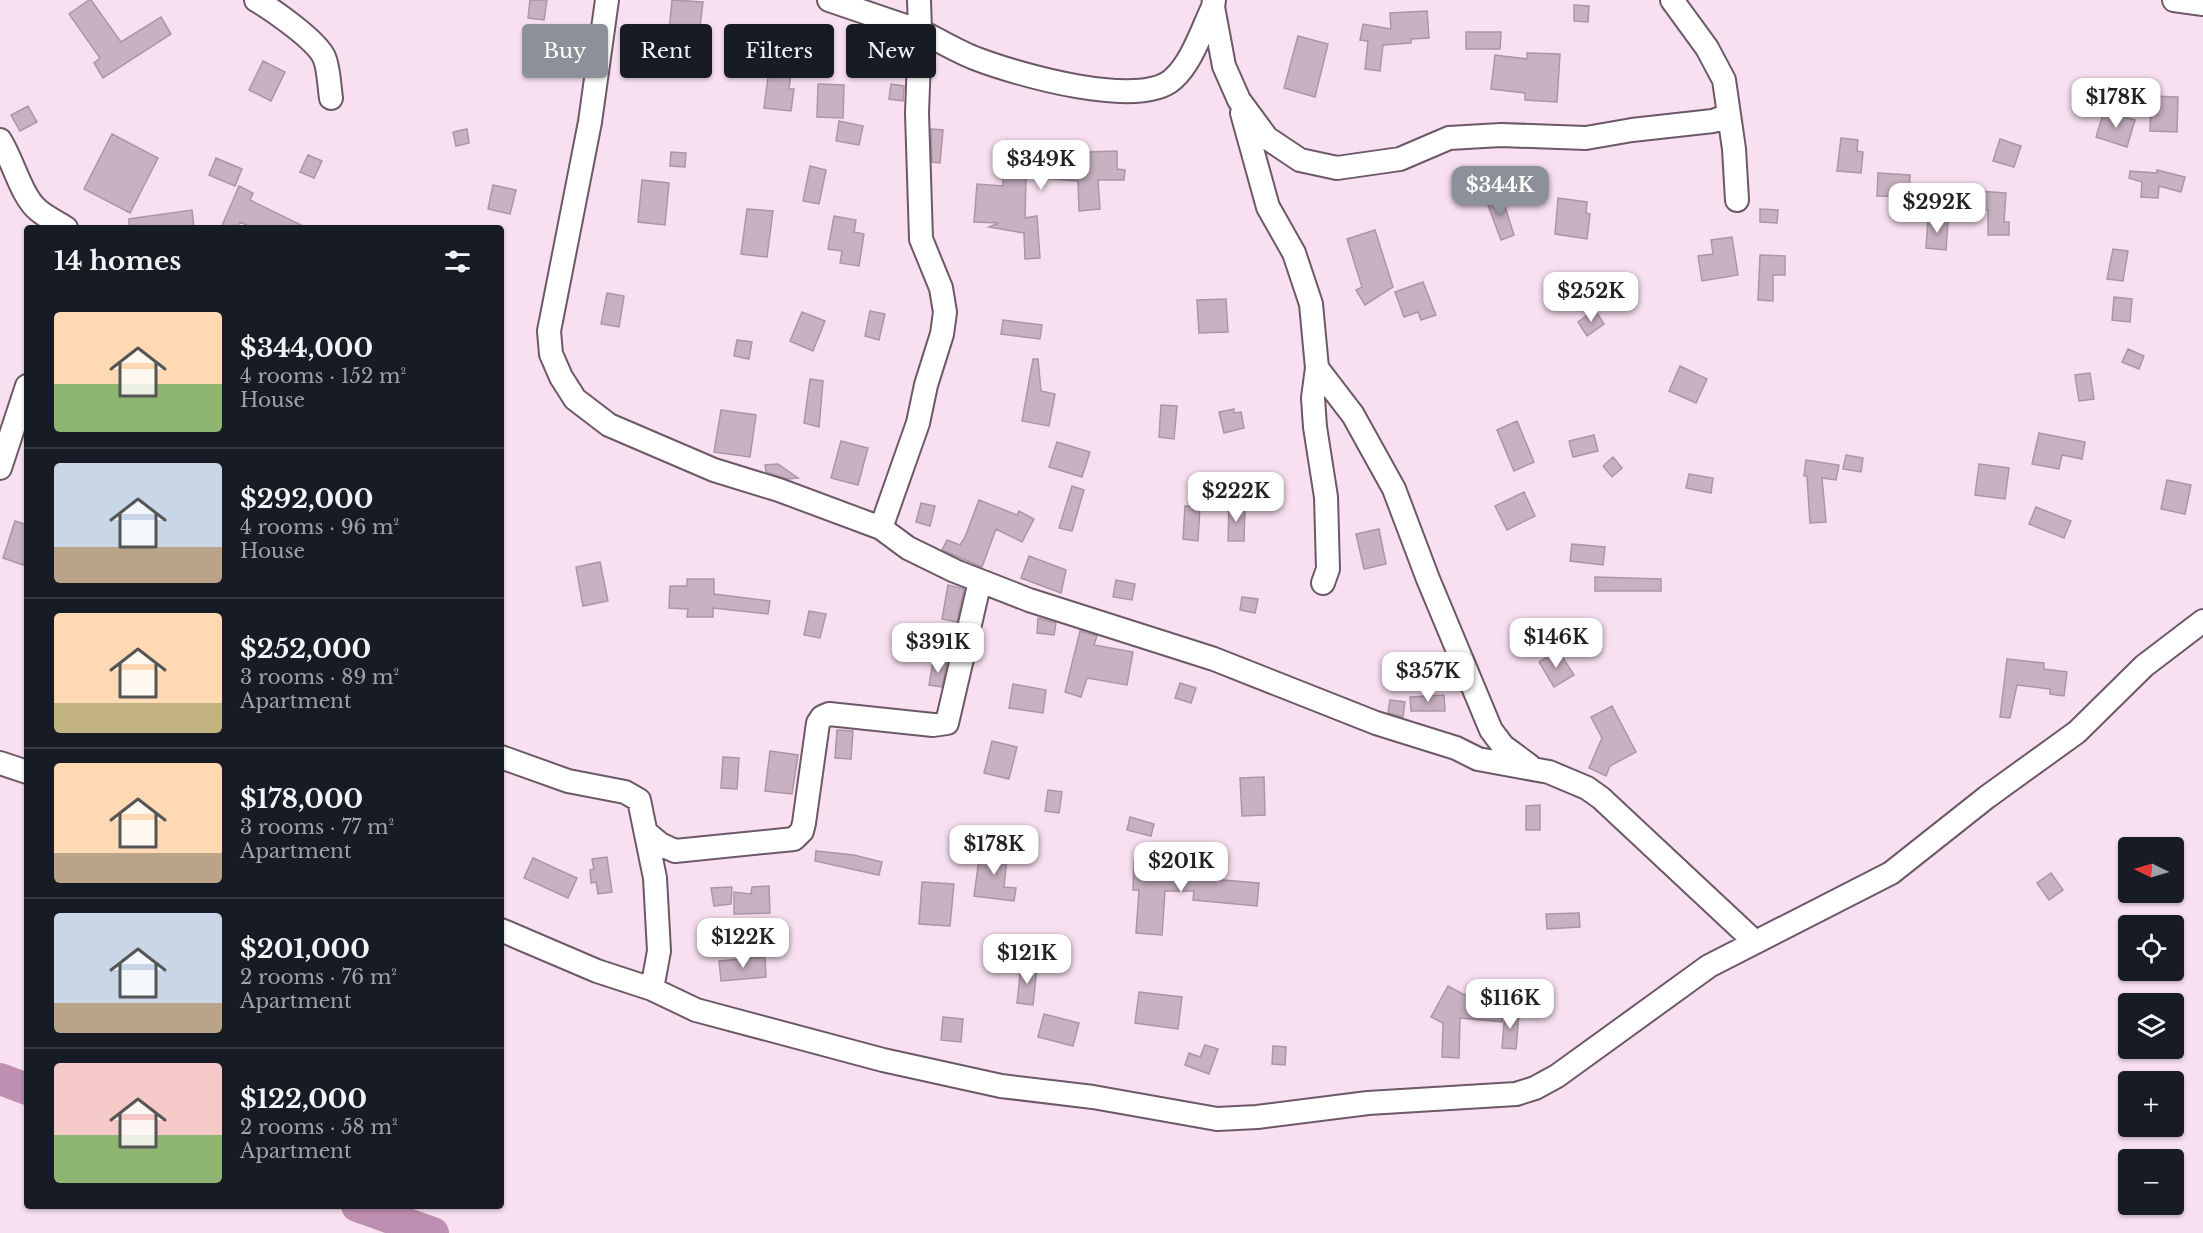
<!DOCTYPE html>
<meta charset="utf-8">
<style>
:root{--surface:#171b24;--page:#20242c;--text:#f1f3f6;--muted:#9ea1a6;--line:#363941;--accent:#8c9099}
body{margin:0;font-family:"Libre Baskerville",serif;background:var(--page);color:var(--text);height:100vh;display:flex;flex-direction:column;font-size:22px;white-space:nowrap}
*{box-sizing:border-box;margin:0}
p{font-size:20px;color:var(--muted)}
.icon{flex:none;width:33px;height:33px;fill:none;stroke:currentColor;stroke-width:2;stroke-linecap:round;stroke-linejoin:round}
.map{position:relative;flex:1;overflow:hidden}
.side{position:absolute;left:24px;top:225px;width:480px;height:984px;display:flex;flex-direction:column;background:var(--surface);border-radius:6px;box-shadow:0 2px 4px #0004}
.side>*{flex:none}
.hud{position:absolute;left:522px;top:24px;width:570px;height:54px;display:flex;gap:12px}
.needle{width:39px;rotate:275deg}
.buttons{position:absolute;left:2118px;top:837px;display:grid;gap:12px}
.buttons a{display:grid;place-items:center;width:66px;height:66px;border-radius:6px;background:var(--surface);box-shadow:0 2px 4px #0004;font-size:30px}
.price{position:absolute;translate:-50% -51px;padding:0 14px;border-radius:12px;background:#fff;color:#222;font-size:20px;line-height:39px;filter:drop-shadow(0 2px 3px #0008)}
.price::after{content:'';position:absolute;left:50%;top:36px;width:18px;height:14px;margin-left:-9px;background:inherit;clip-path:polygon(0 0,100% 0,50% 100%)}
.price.current{background:var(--accent);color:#fff}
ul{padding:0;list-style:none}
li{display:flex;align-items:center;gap:18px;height:150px;padding:0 30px}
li+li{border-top:2px solid var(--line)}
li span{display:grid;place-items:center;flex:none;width:168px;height:120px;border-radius:6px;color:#555}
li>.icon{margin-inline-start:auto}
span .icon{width:72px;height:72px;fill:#fffc;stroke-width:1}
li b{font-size:26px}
h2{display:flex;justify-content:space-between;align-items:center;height:72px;padding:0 30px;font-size:26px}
.pill{padding:0 21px;border-radius:6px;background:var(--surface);box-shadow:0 2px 4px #0004;font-size:21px;line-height:54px}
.pill.current{background:var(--accent);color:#fff}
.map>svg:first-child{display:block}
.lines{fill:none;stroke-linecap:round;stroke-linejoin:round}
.river{stroke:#be8fb0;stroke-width:32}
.building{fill:#c8b1c1;stroke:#ac95a4;stroke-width:1.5}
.minor-casing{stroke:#6c5866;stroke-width:26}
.minor{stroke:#fff;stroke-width:22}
</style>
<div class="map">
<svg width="2203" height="1233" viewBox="0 0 2203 1233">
<rect width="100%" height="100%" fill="#f8e0f0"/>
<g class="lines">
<path class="river" d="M0,1079L27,1089
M357,1206L433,1233"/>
</g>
<path class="building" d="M89,0H91L121,42L161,17L171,34L103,78L94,63L100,58L69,14Z
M530,0H547L544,20L528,18Z
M672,0L703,2L699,35L669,31Z
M1574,5L1589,6L1588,22L1574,21Z
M1427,11L1429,38L1411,39V43L1383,45L1380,71L1365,69L1368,41L1360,40L1363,24L1391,29L1390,13Z
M1466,32H1501L1500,49H1466Z
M1298,36L1328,44L1315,97L1284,88Z
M768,45L794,49L789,89H794L791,111L764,108L768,77L764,76Z
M1527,53L1560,54L1557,102L1525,100V93L1491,89L1495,55L1527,59Z
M263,61L285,72L271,101L249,90Z
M818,84L844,85L843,118L817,117Z
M891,84L904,86L903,101L889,99Z
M2151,96L2178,97L2177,132L2150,131Z
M28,106L37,122L20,131L11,115Z
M2104,111L2135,120L2127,147L2096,137Z
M839,121L863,126L859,145L836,141Z
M467,129L469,143L456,146L453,132Z
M931,129L943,130L940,163L932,162Z
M112,134L158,158L130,213L84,189Z
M1841,138L1858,140L1857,151L1863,152L1861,173L1837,171Z
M2000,139L2021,146L2014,167L1993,161Z
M1047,144L1061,145L1060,165L1088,167V152L1117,151V169L1125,170L1124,180H1098L1100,209L1079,211L1078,181L1026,177L1025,218L1037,216L1040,258L1025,259L1024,233L989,227L999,223L974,222L977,184L1003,186V159H1046Z
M671,152L686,153L685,167L670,166Z
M308,155L322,161L314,178L300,172Z
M216,158L242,169L235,186L209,175Z
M810,166L826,170L819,204L803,201Z
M2157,170L2185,177L2181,192L2159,186L2158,198L2141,197L2142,182L2129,178L2130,171L2157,173Z
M1878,173L1910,175L1909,197L1877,196Z
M642,180L669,183L665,225L638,222Z
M493,185L516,190L510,214L488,209Z
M1953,185L1976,188V191L2006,193L2004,222H2009V235H1988V210L1950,204Z
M239,186L253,193L250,200L307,228H253L240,222L237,228H221Z
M1501,194L1514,235L1501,240L1486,200Z
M1558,198L1587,202L1586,213L1590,214L1587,239L1555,234Z
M747,209L773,211L767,257L741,254Z
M1760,209L1778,210L1777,223L1760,222Z
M192,210L194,228H129V219Z
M834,216L856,220L854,232L864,234L859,266L840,263L842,251L828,249Z
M1928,219L1948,221L1946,250L1926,248Z
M1375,230L1393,287L1365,305L1356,290L1362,287L1347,239Z
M1732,237L1738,275L1702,281L1698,256L1713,254L1711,240Z
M2113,249L2128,251L2123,281L2107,279Z
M1760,255L1785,256V275H1773V301L1758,300Z
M1423,282L1436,315L1421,320L1418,312L1404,317L1395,292Z
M607,293L624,296L619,327L601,324Z
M2114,297L2132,299L2130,322L2112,320Z
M1226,299L1228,332L1199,333L1197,300Z
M1595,310L1604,324L1587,336L1578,322Z
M870,311L885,314L879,340L865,336Z
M802,312L825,321L813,351L790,341Z
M1003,320L1042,325L1040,339L1001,334Z
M737,340L752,342L749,359L734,356Z
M2128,349L2144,356L2139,369L2122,362Z
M1033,359H1038L1041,391L1055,394L1049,426L1022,421Z
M1680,366L1707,379L1696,403L1669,391Z
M2090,373L2094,399L2079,401L2075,375Z
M810,379L823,381L819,427L804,423Z
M1161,405L1177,406L1174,439L1159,437Z
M1234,409V413L1241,412L1244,428L1224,433L1219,412Z
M721,410L756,415L750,457L714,452Z
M1517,421L1534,462L1514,471L1497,430Z
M2039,433L2085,442L2082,459L2062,455L2059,469L2032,464Z
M1594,435L1598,451L1573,457L1569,441Z
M841,441L868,448L858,485L831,478Z
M1057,442L1090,452L1082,477L1049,467Z
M1846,455L1863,458L1861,472L1843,469Z
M1613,457L1622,468L1612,477L1603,466Z
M1806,460L1839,465L1836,480L1822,478L1826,522L1810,523L1807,476H1804Z
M778,464L798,478L787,479L766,472L765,465Z
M1979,464L2009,468L2005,499L1975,495Z
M1689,474L1713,478L1711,493L1686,488Z
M2167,480L2191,485L2185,514L2161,509Z
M1072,486L1084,490L1072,531L1059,528Z
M1246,487L1275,488L1274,506L1245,505Z
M1524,492L1535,516L1507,530L1495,506Z
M979,500L1017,515L1019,511L1034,519L1022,542L996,529L982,567L942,550L947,540L960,545L965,537Z
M921,503L935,506L930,526L916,522Z
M1229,505H1245L1244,541H1228Z
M1185,506L1200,507L1198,541L1183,539Z
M2036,507L2071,521L2064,538L2029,524Z
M15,521L27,525V554L23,565L3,558Z
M1379,529L1386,564L1364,569L1356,534Z
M1572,544L1605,547L1603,565L1570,561Z
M1029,556L1066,570L1061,593L1021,578Z
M600,562L608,601L583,606L576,567Z
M1595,577L1661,579V591H1595Z
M687,579H714V594L770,601L768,614L713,608V617H687L688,609L669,608L670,586H687Z
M1116,580L1135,584L1132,600L1113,597Z
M948,585L964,589L957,622L942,619Z
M1242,597L1258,599L1255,613L1240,610Z
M809,611L826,614L820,638L804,635Z
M1038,618L1056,623L1054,635L1037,633Z
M1080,631L1097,636L1094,645L1133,652L1127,685L1087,678L1081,697L1065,692Z
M1558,650L1574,675L1554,687L1539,662Z
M2007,659L2044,663V669L2067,672L2064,696L2050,694V689L2017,685L2010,718L2000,717Z
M933,661L947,662L942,687L929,685Z
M1180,683L1196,688L1191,703L1175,698Z
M1013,684L1046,690L1043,713L1009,708Z
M1444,695L1445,711H1411L1410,697Z
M1390,700L1405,702L1403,717L1388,713Z
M1612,706L1636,752L1610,766L1606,776L1589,768L1602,738L1591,717Z
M837,730L853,731L851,759L835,758Z
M992,741L1017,747L1009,779L984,773Z
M770,751L798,755L792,794L765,791Z
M723,757L739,758L737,789L721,788Z
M1264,777L1265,815L1242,816L1240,778Z
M1048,790L1062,792L1059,813L1045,811Z
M1540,805V830H1526V806Z
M1130,817L1154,824L1151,836L1127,830Z
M989,846L1008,849L1004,887L1016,888L1014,901L974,896L979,859L987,860Z
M816,851L854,855L882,862L879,875L815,861Z
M607,857L612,892L598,894L596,882L591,883L590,870L594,869L592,859Z
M533,858L577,878L568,898L524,878Z
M1134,861L1172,862V876L1259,883L1257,906L1193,900L1194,891H1165L1162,935L1136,933L1139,890H1133Z
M2051,873L2063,890L2049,900L2037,883Z
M922,882L954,884L950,926L919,924Z
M769,886L770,913L734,914V892L751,894L752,887Z
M732,887L731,904L714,906L711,888Z
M1579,913L1580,927L1547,929L1546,914Z
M765,957L766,977L721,981L719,961Z
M1021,966L1037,967L1033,1005L1017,1003Z
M1448,986L1472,999L1473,987L1505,990L1502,1022L1460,1018L1459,1058L1442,1057L1443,1023L1431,1017Z
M1139,992L1182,997L1178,1029L1135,1023Z
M1505,1012L1519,1013L1516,1049L1502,1048Z
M1044,1014L1079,1023L1073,1046L1038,1037Z
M943,1017L963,1019L961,1042L941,1040Z
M1205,1045L1218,1049L1209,1074L1185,1065L1189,1053L1200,1057Z
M1273,1046L1286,1047L1285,1065L1272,1064Z"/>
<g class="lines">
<g class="minor-casing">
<path id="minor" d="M256,0C273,10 316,40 324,57C329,68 329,85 331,98
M607,0L590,122L549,331L551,354L561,377L575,399L609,425L714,470L779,490L881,528
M829,0L920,31L919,0
M1214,0L1213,7C1202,30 1192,62 1173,79C1140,110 1016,74 977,59C958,52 939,40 920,31L917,113L921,239L941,288L945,312L942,334L926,385L918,423L881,528L908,548L955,571L1029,600L1214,659L1376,723L1456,748L1478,759L1549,772L1587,788L1601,798L1754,941
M1672,0L1707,48L1724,80L1734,149L1737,200
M2174,0L2203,4
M1213,7L1224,66L1239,100L1267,138L1300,160L1337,168L1400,159L1449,138L1501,135L1586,138L1632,130L1713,121L1729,115
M1242,113L1268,207L1294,253L1311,304L1317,368L1313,398L1315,427L1326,497L1328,569L1323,583
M0,140C13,160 21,196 38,210C46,217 57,222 66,228
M1317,368L1353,415L1394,489L1428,579L1491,730L1503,746L1530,766
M0,468L27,386
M501,757L568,781L625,792L639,800L655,878L659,951L652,989L696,1010L883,1060L1001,1086L1093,1097L1217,1119L1257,1117L1368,1103L1516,1094L1535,1088L1557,1076L1709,966L1891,873L1987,797L2077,732L2144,666L2203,621
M0,763L27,772
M648,834L660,844L675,851L794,839L802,831L804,823L818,723L822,717L829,714L933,725L947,723L980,581
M501,930L597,971L652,989"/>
</g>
<use href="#minor" class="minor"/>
</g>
</svg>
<div class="buttons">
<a><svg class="needle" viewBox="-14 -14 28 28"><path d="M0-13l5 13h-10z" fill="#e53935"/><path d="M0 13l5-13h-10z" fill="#9ea1a6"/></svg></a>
<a><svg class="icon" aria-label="locate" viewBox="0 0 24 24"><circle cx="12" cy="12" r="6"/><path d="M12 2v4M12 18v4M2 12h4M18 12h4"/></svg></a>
<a><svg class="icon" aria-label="layers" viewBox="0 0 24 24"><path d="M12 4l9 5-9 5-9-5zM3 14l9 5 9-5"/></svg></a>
<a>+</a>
<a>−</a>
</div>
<b class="price" style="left:2116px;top:129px">$178K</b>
<b class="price" style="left:1041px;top:191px">$349K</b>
<b class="price current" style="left:1500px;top:217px">$344K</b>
<b class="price" style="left:1937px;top:234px">$292K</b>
<b class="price" style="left:1591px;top:323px">$252K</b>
<b class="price" style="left:1236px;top:523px">$222K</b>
<b class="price" style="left:1556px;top:669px">$146K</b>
<b class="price" style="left:938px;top:674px">$391K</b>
<b class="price" style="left:1428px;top:703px">$357K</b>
<b class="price" style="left:994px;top:876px">$178K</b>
<b class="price" style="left:1181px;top:893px">$201K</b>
<b class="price" style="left:743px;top:969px">$122K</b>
<b class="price" style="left:1027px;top:985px">$121K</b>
<b class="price" style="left:1510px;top:1030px">$116K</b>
<div class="hud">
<a class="pill current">Buy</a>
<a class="pill">Rent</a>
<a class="pill">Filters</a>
<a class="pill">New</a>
</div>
<section class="side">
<h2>14 homes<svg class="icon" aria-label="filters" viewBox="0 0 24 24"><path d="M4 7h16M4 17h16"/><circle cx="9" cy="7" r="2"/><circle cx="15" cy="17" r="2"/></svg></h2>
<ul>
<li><span style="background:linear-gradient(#ffd9b3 60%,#8fb573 0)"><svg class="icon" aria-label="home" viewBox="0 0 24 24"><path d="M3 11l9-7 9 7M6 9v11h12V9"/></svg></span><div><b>$344,000</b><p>4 rooms · 152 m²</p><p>House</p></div></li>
<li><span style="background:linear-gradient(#c9d6e8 70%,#b9a48a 0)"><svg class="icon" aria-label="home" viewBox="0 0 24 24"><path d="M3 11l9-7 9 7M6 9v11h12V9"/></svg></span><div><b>$292,000</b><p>4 rooms · 96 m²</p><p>House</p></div></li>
<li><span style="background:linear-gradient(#ffd9b3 75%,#c2b280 0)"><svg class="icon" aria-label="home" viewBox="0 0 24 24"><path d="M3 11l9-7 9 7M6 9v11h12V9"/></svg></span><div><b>$252,000</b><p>3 rooms · 89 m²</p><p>Apartment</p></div></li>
<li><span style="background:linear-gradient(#ffd9b3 75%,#b9a48a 0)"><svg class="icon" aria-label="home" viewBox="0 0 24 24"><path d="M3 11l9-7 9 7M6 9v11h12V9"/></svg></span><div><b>$178,000</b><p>3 rooms · 77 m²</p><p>Apartment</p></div></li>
<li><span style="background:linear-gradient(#c9d6e8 75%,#b9a48a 0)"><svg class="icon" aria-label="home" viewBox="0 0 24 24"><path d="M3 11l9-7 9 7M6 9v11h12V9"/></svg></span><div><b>$201,000</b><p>2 rooms · 76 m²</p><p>Apartment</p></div></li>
<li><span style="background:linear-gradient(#f6c9c9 60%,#8fb573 0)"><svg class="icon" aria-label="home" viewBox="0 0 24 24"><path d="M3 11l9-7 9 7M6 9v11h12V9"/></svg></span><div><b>$122,000</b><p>2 rooms · 58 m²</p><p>Apartment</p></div></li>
</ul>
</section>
</div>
